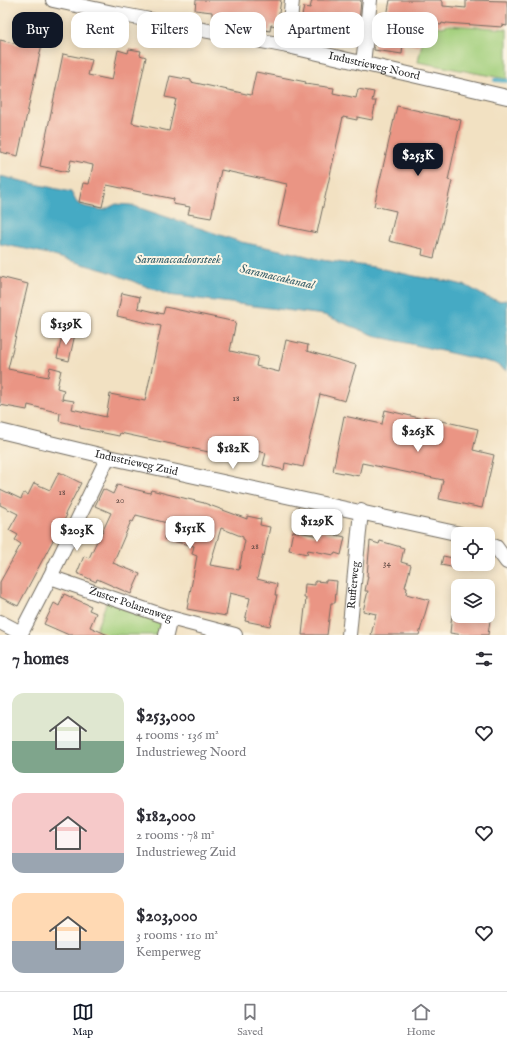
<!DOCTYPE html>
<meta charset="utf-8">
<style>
:root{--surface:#fff;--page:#f2f2f3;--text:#2b2b33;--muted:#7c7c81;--line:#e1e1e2;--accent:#111827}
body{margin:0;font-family:"IM FELL English",serif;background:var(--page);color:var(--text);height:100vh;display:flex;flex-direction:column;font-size:15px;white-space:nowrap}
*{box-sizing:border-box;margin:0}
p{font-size:13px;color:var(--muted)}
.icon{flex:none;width:22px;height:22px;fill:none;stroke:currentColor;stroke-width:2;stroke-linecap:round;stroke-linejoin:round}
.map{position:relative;height:635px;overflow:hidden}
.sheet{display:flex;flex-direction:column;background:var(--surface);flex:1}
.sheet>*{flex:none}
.hud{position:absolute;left:12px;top:12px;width:483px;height:36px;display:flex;gap:8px}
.tools{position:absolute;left:451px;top:527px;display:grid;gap:8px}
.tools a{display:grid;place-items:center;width:44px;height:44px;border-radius:8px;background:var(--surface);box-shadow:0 2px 10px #0003;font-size:20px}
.price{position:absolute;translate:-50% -34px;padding:0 9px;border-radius:8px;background:#fff;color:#222;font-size:13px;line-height:26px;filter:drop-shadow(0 1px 2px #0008)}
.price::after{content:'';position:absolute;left:50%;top:24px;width:12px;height:9px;margin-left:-6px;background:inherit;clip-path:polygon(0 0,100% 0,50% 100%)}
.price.active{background:var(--accent);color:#fff}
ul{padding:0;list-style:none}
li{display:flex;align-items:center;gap:12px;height:100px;padding:0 12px}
li span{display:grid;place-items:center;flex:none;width:112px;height:80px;border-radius:12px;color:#555}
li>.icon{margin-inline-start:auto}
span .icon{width:48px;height:48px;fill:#fffc;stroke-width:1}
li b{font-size:17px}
h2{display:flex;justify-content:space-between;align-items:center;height:48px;padding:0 12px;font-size:17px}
.tag{padding:0 14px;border-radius:12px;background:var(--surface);box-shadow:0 2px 10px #0003;font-size:14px;line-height:36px}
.tag.active{background:var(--accent);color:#fff}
.menu{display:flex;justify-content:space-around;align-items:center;height:56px;border-top:1px solid var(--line);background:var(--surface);font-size:11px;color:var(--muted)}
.menu a{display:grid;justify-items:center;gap:2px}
.menu .active{color:var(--accent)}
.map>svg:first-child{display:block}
.green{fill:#a2cf7c;stroke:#667d54}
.water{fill:#44aac4;stroke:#386a78}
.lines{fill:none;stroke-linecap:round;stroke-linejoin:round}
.stream{stroke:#44aac4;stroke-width:4}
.building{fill:#ea9584;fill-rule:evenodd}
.minor-casing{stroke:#716b60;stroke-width:16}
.minor{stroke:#fff;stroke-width:14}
.labels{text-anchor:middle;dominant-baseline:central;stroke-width:4;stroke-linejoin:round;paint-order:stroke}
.number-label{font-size:9px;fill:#5b4641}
.street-label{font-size:11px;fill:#2b2b2b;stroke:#fcf5e5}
.water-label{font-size:12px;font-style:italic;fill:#355e68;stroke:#fcf5e5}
</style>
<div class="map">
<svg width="507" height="635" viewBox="0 0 507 635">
<rect width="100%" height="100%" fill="#fcf5e5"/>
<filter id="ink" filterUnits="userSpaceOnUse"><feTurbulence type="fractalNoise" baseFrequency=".025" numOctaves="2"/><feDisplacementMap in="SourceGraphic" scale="8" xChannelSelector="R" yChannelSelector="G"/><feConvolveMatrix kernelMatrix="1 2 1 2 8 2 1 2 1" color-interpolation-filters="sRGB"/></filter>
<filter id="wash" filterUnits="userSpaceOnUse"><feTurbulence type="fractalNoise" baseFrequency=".012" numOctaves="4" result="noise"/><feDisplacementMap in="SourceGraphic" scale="16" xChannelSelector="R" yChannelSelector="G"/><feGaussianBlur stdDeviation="0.9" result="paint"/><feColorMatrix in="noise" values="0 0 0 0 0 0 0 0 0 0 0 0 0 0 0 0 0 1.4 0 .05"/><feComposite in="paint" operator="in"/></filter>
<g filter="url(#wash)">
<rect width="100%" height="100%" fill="#f2e1c2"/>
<path class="green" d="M426,24L442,27L449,25L507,29V79L418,62Z
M107,601L162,621L163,635H94Z"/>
<path class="water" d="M0,176L71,192L77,203L86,207L104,210L116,204L131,205L241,242L295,253L322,260L374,267L419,277L447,281L467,286L486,297L499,301L507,300V371L494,363L376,336L324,315L168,295L107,271L36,251L0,244Z"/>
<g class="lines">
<path class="stream" d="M495,80L507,81"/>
</g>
<g id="blocks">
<path class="building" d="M196,0H281L277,26L271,25L270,31L251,27L252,22L212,16V12L195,10Z
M312,0H361L357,45L337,42L338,36L309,29L311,21L301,19L304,7L310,8Z
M390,0H441V1L443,2V6L466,8V0L507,1V26L502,25V27L446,23V24L442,23L441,25L424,22L419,46L403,43L402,54L374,50L376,26L385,27Z
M24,35L43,39L18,156L0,152V40L22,45Z
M129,49L141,51L140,55L146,57L132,123L169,131L176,99L165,97L170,76L191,80V82L251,95L256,72L306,82L305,84L334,88L333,93L356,98L358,89L374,92L372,101H376L372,120L357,117V120L343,117L317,233L278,225L287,184L221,170L211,218L188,214L190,207L173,204L174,199L107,185L102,207L79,202L83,183L89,184L93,165L71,160L68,172L40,166L63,54L92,60L88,75L112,80L118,50L128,53Z
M397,106L461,120L448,180L452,181L434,258L422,255L423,249L389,241L396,211L374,206Z
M0,277L28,284L8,369L48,377L50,367L61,370L57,388L64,390L62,399L74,401L72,409L106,417L110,394L145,401L161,326L117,316L122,293L140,297L138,308L163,314L165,307L236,322L230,351L258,357L256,366L279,372L286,340L308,345L307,351L356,365L345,401L320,394L303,467L285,463L284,470L263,465L266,453L234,446L232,457L120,433L119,436L80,428V426L59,421L60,413L28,405L27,410L0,405Z
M63,332L75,334L69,361L57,358Z
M385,410L424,419V417L478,429L473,450L494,455L482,508L439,499L443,480L362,463L359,476L333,471L344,416L382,424Z
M59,472L81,483L65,514L67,515L59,529L18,606L0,597V582L21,544L15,540L18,535L9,530L18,514L0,505V489L21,499L24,493L28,495L34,483L50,490Z
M117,485L150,493L151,490L204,503L247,519V516L261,519L260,525L270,527L264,556L263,555L257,579L277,584L275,595H277L270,626L245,621L250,598L230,593L226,616L187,609L197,556L192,554L194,546L164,539L167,523L136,515L133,522L131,521L113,563L140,574L131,594L97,579L96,582L77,573L84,556L89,558L98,539H99L111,513L95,506L103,489L113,494ZM221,528L243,537V539L245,540L239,570L210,565Z
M293,531L319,536L320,531L345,537L341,555L335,553L334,555L308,550L307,554L289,550Z
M370,541L379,544L380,541L404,548L401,562L411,565L405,587L407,588L406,594L429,600L419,635H371L376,614L363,611L368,591H365L368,576H367Z
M443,556L458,559V564H472L471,571L441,565Z
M326,580L337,581L335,603H331L327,635H302L306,598H304L305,584L315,585V581L326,582Z
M64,594L91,606L89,610L96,613L90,627L108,635H69L44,624L54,603L59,606Z
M452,614L458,615V616L490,620L488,635H463L450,633Z"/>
</g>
</g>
<g filter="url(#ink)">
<use href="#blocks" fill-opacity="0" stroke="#716b60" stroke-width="1"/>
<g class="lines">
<g class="minor-casing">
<g id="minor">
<path id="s1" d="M53,0L113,13L288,46L507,97"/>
<path d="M288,46L292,0"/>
<path d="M363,64L370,0"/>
<path id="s2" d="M0,431L108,457L460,534"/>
<path d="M488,544L496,547L507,562"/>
<path id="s3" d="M50,577L170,618L235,635"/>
<path d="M0,622L21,633"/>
<path d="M20,635L50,577L108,457"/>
<path d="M166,635L170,618"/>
<path id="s4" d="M349,635L361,511"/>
</g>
</g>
<use href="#minor" class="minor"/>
</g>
</g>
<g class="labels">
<g class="number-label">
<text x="236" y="398">18</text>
<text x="62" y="492">18</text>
<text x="120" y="500">20</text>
<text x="255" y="546">28</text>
<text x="387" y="563">34</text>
</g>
<g class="street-label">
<text stroke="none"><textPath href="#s1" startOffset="328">Industrieweg Noord</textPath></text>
<text stroke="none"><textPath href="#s2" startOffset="140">Industrieweg Zuid</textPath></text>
<text stroke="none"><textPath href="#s4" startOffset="50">Rufferweg</textPath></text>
<text stroke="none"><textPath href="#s3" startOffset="85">Zuster Polanenweg</textPath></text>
</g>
<g class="water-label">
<text x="178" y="259">Saramaccadoorsteek</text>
<text transform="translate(277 277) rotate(13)">Saramaccakanaal</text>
</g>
</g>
</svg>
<div class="tools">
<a><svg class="icon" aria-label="locate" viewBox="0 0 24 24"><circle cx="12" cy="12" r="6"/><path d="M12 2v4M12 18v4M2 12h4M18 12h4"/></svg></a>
<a><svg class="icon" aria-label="layers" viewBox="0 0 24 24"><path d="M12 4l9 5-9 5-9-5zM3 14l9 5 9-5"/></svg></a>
</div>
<b class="price active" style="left:418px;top:177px">$253K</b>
<b class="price" style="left:66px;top:346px">$139K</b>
<b class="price" style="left:418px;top:453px">$263K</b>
<b class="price" style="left:233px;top:470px">$182K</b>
<b class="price" style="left:317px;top:543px">$129K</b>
<b class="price" style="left:190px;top:550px">$151K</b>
<b class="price" style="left:77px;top:552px">$203K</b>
<div class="hud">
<a class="tag active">Buy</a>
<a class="tag">Rent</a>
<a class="tag">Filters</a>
<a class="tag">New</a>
<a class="tag">Apartment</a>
<a class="tag">House</a>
</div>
</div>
<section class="sheet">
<h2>7 homes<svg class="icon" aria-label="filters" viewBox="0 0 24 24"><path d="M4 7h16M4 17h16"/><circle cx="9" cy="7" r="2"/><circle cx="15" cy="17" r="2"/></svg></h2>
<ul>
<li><span style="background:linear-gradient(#dfe7d0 60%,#7fa58c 0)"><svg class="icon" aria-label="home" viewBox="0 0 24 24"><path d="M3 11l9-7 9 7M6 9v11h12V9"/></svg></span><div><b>$253,000</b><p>4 rooms · 136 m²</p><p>Industrieweg Noord</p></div><svg class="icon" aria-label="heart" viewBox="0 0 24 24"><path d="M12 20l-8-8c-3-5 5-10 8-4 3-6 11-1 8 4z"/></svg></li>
<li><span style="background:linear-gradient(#f6c9c9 75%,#9aa5b1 0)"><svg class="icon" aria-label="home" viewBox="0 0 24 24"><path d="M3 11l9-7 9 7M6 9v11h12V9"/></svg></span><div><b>$182,000</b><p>2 rooms · 78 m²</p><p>Industrieweg Zuid</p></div><svg class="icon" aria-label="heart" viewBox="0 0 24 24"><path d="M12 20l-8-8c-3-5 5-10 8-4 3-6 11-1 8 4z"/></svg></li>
<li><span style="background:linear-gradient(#ffd9b3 60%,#9aa5b1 0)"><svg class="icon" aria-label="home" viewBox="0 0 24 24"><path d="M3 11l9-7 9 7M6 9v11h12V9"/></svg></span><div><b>$203,000</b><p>3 rooms · 110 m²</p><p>Kemperweg</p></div><svg class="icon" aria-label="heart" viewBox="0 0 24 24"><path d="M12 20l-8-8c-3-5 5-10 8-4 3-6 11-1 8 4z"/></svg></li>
</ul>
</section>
<nav class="menu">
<a class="active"><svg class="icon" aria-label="map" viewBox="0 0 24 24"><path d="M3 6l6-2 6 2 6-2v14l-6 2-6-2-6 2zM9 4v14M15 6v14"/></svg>Map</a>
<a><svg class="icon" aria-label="saved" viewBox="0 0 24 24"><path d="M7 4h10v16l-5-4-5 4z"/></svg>Saved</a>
<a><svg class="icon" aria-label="home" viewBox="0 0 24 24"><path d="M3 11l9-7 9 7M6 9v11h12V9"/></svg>Home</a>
</nav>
